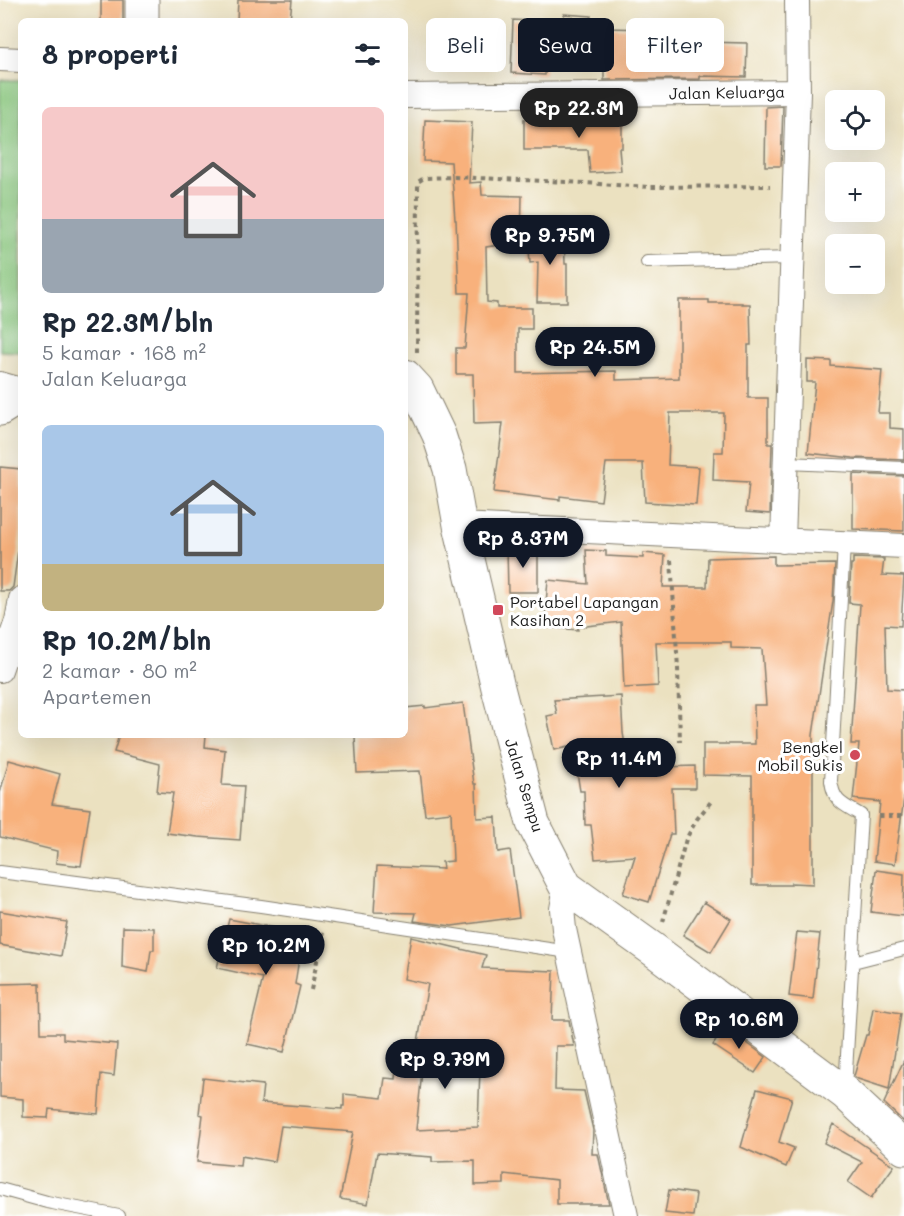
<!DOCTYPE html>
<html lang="id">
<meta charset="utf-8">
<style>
:root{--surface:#fff;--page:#f2f2f3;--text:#1f2937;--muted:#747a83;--accent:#111827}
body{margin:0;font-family:Mali,sans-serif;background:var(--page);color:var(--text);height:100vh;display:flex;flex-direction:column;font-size:22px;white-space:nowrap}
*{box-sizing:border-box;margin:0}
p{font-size:20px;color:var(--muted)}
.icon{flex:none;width:33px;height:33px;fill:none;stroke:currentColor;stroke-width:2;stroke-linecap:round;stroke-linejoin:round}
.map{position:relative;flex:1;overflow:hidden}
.drawer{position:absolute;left:18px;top:18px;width:390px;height:720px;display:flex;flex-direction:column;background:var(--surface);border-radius:9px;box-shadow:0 6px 24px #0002}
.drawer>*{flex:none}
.banner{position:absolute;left:426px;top:18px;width:387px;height:54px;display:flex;gap:12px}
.fabs{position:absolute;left:825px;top:90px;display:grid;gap:12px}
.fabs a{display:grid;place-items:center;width:60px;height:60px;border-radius:9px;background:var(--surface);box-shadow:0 6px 24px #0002;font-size:30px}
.price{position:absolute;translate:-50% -51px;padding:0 14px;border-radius:21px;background:var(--accent);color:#fff;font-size:20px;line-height:39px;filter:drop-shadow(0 2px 3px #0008)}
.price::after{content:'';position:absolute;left:50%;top:36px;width:18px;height:14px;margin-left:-9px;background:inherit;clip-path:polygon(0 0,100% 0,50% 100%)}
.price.current{background:#222;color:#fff}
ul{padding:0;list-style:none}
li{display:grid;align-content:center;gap:12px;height:318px;padding:0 24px}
li span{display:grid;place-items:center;height:186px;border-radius:9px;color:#555}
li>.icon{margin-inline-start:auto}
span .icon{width:108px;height:108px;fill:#fffc;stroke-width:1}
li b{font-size:26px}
h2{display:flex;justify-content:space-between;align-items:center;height:72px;padding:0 24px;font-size:26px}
.chip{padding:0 21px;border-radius:9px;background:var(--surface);box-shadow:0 6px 24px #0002;font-size:21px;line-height:54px}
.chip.current{background:var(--accent);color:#fff}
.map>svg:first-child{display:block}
.green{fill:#8bc97f;stroke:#54724e;stroke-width:1.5}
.building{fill:#f8b17c;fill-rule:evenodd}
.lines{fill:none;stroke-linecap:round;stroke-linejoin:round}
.service-casing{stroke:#847e6e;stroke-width:14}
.minor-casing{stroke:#847e6e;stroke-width:26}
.secondary-casing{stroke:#847e6e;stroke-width:35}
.path{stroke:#847e6e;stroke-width:4;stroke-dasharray:4.5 4.5;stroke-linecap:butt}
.service{stroke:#fff;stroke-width:12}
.minor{stroke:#fff;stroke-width:24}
.secondary{stroke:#fff;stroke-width:33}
.poi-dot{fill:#d1495b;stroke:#fff;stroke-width:2}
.labels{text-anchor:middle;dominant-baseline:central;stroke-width:6;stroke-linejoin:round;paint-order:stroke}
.street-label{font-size:16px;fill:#1c1c1c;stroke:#fff}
.poi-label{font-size:16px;fill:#1c1c1c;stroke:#fff;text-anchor:start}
</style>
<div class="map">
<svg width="904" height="1216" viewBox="0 0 904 1216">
<rect width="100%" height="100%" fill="#fff"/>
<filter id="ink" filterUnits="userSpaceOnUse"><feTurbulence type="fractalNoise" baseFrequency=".0167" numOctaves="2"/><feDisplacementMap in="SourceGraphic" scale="12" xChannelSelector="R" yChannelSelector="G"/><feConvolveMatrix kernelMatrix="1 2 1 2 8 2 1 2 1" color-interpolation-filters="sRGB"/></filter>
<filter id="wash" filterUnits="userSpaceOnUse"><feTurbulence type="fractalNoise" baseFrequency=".008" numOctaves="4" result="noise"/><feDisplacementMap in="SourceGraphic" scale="24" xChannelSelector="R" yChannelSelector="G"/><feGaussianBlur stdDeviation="1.35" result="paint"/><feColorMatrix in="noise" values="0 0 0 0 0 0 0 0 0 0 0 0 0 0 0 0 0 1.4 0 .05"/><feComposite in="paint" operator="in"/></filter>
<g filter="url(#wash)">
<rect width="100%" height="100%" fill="#ebe1c0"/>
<path class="green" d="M0,80H21V352L0,351Z"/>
<g id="blocks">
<path class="building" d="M101,0H123V21H101Z
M238,0H292L290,21H237Z
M564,14L591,16L588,40L562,38Z
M513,20L547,22L545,75L511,73Z
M604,28L701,30V42L747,43L746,77L700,76V79L604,80Z
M783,106L781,166H765L766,107Z
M622,118V148H619L621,171L590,173L588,150H524V119Z
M425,120L472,122L469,183L481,182L482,195L522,196L521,242L486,247L487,302L497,303V308H532V329H518V373L616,371V380L679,378V300H709V303H742V304H750L751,345H748V398H768V444H772L770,514L746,512L749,482L713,480L714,452H723L724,413H670L668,465L699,467L696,505L645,502L643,463H606L601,501L560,496V500L494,492L503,423L474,424L473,374H456V348H465L469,293H459L456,220H455L451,162L423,161Z
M564,233L565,264H567V302H537L538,262L530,263L528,235Z
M807,360L831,361V366L882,370L878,413H890V428L904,429V460L853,458L808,453L815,382H807Z
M0,467L21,469V529L13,587L9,591H0Z
M853,474L904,476V531L853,529Z
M507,546L538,547V592H508Z
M586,550L606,551V556L643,558V553L665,555L663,587H707L708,558L774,556V565L835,564L833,601L813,735V884L791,883V885H752V776L703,775V744H755L754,705H766L762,649L731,648V642H656L658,686L624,688L621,622L578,627V630L544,627L548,580L588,584Z
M853,558L884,559L882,575L904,576L901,626L885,625L887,689L904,690V798L895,864L874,861L880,802L853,799L859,744H851L860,604L849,603L851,564H853Z
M621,696L623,733L629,768L695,766V788H672L674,834H670L649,902L623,894L635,856L595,859L591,825H585L584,791H580L573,746L554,750L547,716L557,714L554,700Z
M463,703L474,784H476L477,818L496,817L498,852L510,850L519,917L452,926L414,921L416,913L374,912L377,866L443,869L442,862L453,861L451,812L425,815L420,771L357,773L355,737L405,735V708L425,706V708Z
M119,735H206L205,747L225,750L222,785L244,786L240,840L198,837L167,833L173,793L157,792L160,764L114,752Z
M9,760L60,774L52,804L90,809L81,866L56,863L57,851L0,837V793Z
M876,870L904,874L903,916L871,912Z
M704,902L731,919L711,952L683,935Z
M0,911L67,922L61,956L0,945Z
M229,919L303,933L295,984L300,986L284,1052L247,1044L263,978L217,968Z
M123,927L154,928V950H151L148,972L122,967Z
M797,932L820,934L813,999L789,996Z
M411,937L486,955L482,968L554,971L552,1020H569L574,1046H556L555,1090L584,1091L593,1130L592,1154H598L609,1204H557V1180L504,1174V1184L475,1185V1161L432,1162V1157L377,1153L368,1204L340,1199L353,1132L281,1126L275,1162L241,1156L240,1166L197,1162L203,1115L199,1114L203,1078L263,1085L261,1103L342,1109V1106H344V1094L382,1098L385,1078L396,1079L398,1057L415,1059L428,984L404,979ZM423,1061L480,1068L478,1127L416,1130Z
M40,983L41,1033H63V1039L117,1044L114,1076L101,1074L98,1114L49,1109L48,1118L23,1117V1099L0,1097V984Z
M873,1008L901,1013L889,1089L858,1079L854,1076L866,1035H868Z
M725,1027L766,1057L755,1073L713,1045Z
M904,1060V1122L884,1103Z
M757,1089L792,1098L779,1142L794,1148L786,1167L741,1147Z
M833,1124L894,1166L871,1198L848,1182L862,1162L824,1143Z
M669,1190L696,1194L693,1216L665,1213Z"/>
</g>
</g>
<g filter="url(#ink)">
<use href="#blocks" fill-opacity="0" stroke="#847e6e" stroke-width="1.5"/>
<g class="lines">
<g class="service-casing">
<path id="service" d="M647,262L792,258
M786,463L904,468
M844,544L831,781C834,803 843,804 861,815L845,1089
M0,872L261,906L569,952
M853,962L904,949
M0,1189L47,1202L119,1216"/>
</g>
<g class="minor-casing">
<path id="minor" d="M0,59L21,60
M405,96L798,92
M0,384L21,390
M460,525L904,546
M783,541L798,92L797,0
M0,670L17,621L21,599
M566,887L562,909L564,929L626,1216"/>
</g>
<g class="secondary-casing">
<path id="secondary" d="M142,21V0
M405,376L417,389L439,435L450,469L460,525L498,688L533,823L566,887L654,950L845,1093L904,1148
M0,409L21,396"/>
</g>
<path class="path" d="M417,352L418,182L424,178L455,177L567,182L649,187L770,186
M671,560L678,668L680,742
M879,816H904
M663,922L686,839L697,819L713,799
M311,990L323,932"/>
<use href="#service" class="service"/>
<use href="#minor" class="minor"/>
<use href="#secondary" class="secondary"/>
</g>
</g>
<g class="poi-dot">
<rect x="492" y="604" width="12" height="12" rx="3"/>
<circle cx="855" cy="755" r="6"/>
</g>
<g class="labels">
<g class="street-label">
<text transform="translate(727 92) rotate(-1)">Jalan Keluarga</text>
<text transform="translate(525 785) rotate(73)">Jalan Sempu</text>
</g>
<g class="poi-label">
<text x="510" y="601">Portabel Lapangan<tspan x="510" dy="18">Kasihan 2</tspan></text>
<text x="843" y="746" text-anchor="end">Bengkel<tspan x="843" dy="18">Mobil Sukis</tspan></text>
</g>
</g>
</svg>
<div class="fabs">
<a><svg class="icon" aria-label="locate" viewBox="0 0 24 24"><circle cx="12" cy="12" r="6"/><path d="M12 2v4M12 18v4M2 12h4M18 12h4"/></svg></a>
<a>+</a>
<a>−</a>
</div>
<b class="price current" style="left:579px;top:139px">Rp 22.3M</b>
<b class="price" style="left:550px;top:266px">Rp 9.75M</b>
<b class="price" style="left:595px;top:378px">Rp 24.5M</b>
<b class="price" style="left:523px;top:569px">Rp 8.37M</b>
<b class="price" style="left:619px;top:789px">Rp 11.4M</b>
<b class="price" style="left:266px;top:976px">Rp 10.2M</b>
<b class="price" style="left:739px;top:1050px">Rp 10.6M</b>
<b class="price" style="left:445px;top:1090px">Rp 9.79M</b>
<div class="banner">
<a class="chip">Beli</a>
<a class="chip current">Sewa</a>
<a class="chip">Filter</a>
</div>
<section class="drawer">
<h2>8 properti<svg class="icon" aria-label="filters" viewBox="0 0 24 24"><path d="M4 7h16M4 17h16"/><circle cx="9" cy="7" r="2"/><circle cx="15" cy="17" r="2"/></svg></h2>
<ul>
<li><span style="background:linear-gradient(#f6c9c9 60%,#9aa5b1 0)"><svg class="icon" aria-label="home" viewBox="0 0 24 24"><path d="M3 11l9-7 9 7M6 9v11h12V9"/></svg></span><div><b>Rp 22.3M/bln</b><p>5 kamar · 168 m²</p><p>Jalan Keluarga</p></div></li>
<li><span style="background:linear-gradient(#a9c7e8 75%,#c2b280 0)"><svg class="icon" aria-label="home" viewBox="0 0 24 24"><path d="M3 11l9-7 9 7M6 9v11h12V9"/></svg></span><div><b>Rp 10.2M/bln</b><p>2 kamar · 80 m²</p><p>Apartemen</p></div></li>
</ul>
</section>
</div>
